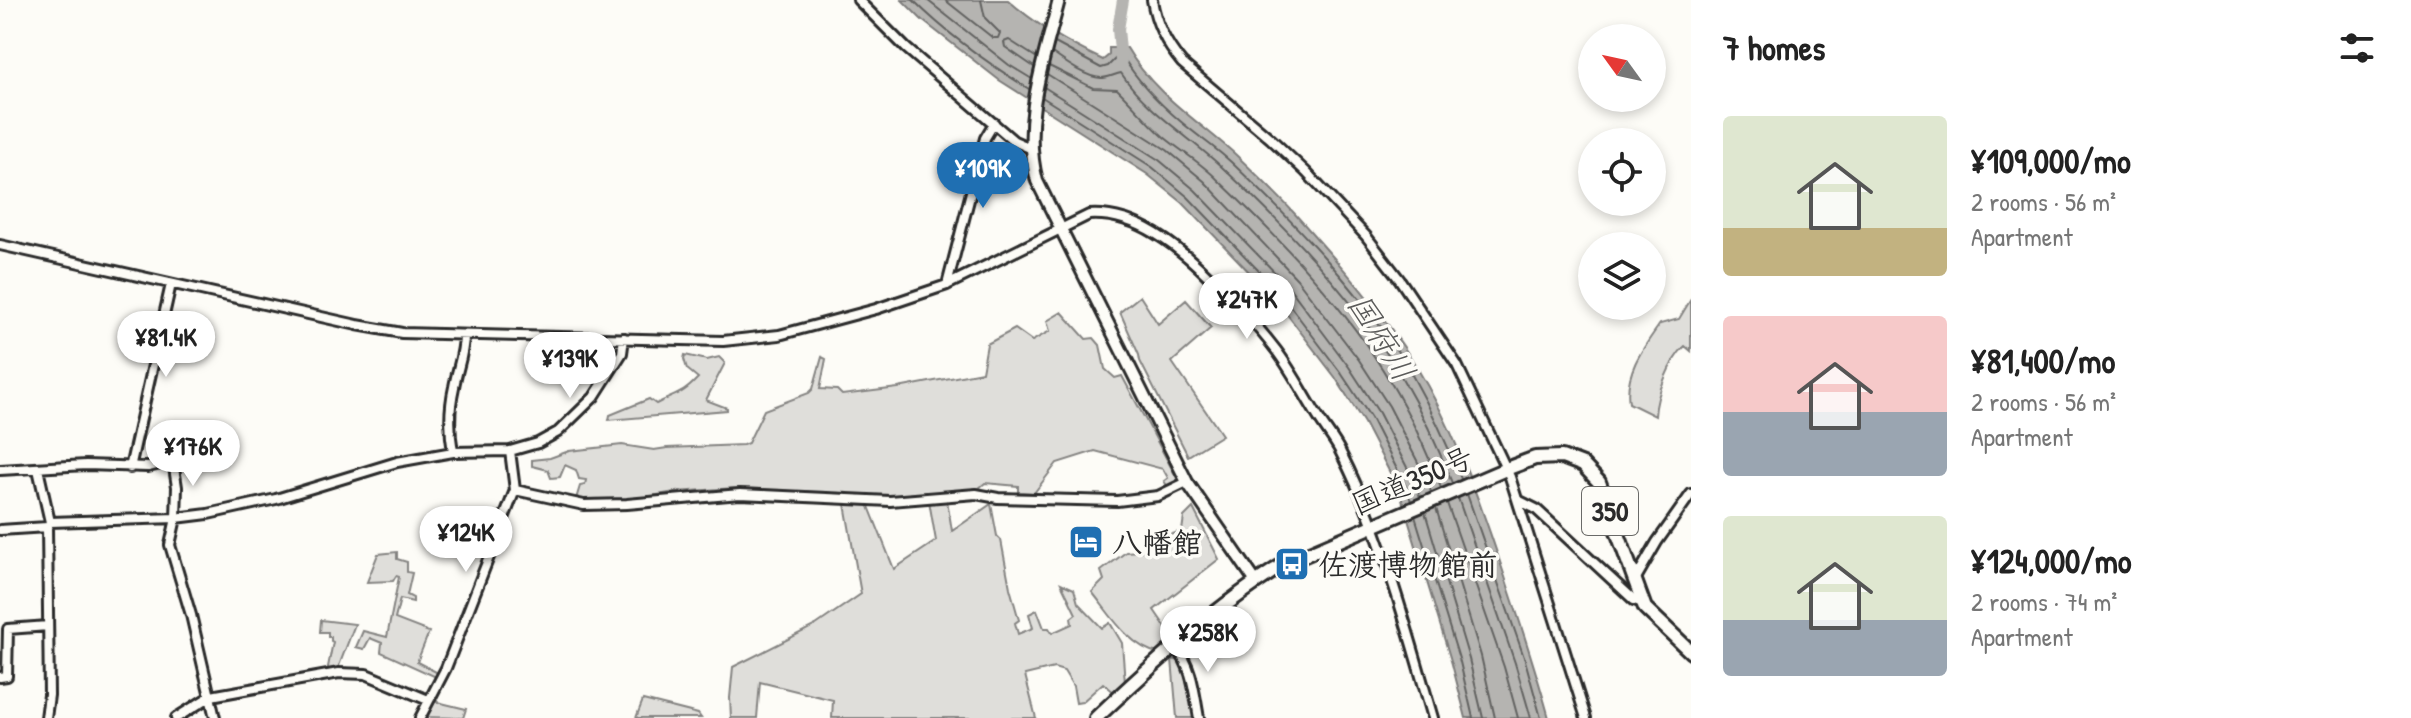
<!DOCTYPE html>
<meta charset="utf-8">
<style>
:root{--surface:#fff;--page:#f6f6f6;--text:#222;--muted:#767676;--accent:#1f6fb2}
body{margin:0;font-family:"Patrick Hand","Klee One",sans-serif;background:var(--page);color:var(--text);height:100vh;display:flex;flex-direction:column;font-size:30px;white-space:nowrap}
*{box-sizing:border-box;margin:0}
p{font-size:26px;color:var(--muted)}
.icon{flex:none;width:44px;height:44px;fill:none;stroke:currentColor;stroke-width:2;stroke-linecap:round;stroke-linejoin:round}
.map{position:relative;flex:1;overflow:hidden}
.panel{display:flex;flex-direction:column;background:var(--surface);width:720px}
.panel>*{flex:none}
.needle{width:52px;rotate:303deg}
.buttons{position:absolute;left:1578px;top:24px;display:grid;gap:16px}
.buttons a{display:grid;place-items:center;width:88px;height:88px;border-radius:50%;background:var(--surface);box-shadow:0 4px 12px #0003;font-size:40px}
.price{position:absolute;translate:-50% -68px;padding:0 18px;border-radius:28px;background:#fff;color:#222;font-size:26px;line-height:52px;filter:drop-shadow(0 2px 4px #0008)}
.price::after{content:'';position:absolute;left:50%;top:48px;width:24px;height:18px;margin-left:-12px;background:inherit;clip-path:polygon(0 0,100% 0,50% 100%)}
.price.selected{background:var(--accent);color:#fff}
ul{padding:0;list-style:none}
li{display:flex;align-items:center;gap:24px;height:200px;padding:0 32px}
li span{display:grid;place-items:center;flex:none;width:224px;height:160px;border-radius:8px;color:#555}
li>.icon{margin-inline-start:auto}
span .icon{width:96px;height:96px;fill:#fffc;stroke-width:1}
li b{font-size:34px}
h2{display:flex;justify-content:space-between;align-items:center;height:96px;padding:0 32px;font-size:34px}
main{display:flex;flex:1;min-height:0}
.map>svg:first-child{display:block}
.green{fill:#dfdeda;stroke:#858482;stroke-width:2}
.water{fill:#b5b4b1;stroke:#7e7d7b;stroke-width:2}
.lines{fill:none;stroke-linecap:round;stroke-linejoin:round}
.shore{stroke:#626261;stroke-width:2}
.river{stroke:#b5b4b1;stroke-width:12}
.minor-casing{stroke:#2b2b2b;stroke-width:14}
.major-casing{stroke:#2b2b2b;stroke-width:16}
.highway-casing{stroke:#2b2b2b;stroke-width:18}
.minor{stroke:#fdfcf7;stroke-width:8}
.major{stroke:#fdfcf7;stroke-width:10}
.highway{stroke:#fdfcf7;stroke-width:12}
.labels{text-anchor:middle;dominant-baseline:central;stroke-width:7;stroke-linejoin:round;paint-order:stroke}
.shield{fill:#fdfcf7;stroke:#6a6a68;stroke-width:2}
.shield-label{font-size:28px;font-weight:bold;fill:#2b2b2b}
.street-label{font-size:30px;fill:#2b2b2b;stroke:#fdfcf7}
.poi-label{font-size:30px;font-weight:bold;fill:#2b2b2b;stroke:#fdfcf7;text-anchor:start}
.water-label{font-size:32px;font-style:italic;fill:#5b5b5a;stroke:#fdfcf7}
</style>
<main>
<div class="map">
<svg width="1691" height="718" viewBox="0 0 1691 718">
<rect width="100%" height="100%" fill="#fdfcf7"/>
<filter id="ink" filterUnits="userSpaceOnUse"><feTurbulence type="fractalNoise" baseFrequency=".0125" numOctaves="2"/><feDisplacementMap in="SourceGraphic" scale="16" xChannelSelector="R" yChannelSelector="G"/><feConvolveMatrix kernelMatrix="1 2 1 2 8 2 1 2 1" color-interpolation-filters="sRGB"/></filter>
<g filter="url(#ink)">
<path class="green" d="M1140,296L1158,324L1186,300L1211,328L1172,362L1222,435L1188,456L1140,361L1139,355L1120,312Z
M1691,299V351L1685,346C1670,360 1656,395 1655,416L1629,403C1624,373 1643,348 1660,324L1679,319Z
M1062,312L1086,339L1094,338L1100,345L1105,369L1115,378L1122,376L1179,482L1168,487L1164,481L1168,478L1163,469L1095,451L1057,463L1034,493L1018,492V486L985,483L978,489L886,496L736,488L675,492L616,502L576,499L580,486L585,485L586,480L579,479L576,470L565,465L560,477L551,478L548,470L532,466V460L550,458L569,451L622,445L654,450L667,448L743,445L748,443L764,410L809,393L813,389L822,357L826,359L820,389L837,390L842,395L898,388L982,372L987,344L1015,329L1032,341L1050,331L1047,321Z
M685,355L707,360L719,357L725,363L706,400L727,408V410L609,420L610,415L649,399L656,404C677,393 681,396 698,378L687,369L684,359Z
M947,500L952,531L991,504L997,536L1001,540L1010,588L1019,620L1015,623L1018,634L1033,628L1029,614L1037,610L1044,628H1049L1052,633L1072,624L1071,618L1076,614L1061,583L1074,589L1078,603L1102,628L1110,623L1122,643L1125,683L1115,693L1103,683L1082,702L1076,703L1073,686L1064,671L1054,668L1025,675L1036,718H832L833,700L760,682L757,718H731L730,698L733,667L816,625L861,594L845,504H868L894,569L936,541L929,501Z
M1193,508L1219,559L1154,610L1169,632V644L1158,653C1129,647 1110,614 1092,592L1104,580L1101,571L1126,552L1163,549L1169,535L1182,531L1184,517Z
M397,552V559L407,562V572L412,573L407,595L413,598V602L400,599L395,619L429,632L417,662L438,673L436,677L381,652L382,643L370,638L364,649L356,647L363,631L387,637L399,577L396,576L393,581L367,582L378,554Z
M321,620L355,624L337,671L327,672L333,642L331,641V637H328V632H320Z
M1172,659L1177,660L1183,665L1194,718H1177Z
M643,700L698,714L701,718H636Z
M433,701L466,709L463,718L424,717Z"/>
<path class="water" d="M902,0H1008C1036,25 1069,44 1103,60L1109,55V48H1127C1153,93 1197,120 1235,154C1255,173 1276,193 1295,214C1338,262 1382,311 1416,366C1452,425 1476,491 1498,556C1516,610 1534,663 1549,718H1466L1452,664L1399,490L1364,423L1335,377L1276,300L1183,203L1147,174L999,80L922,20Z"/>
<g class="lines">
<path class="shore" d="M913,0C947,34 989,64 1029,89
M927,0L1009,65L1032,79
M945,0L993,38H998L1000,33L985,18L981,0
M1055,43L1101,68L1108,66L1118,56L1123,57C1137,80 1158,102 1179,120C1196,135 1215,147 1231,162C1295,223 1368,298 1412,375C1431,409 1447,443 1461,479
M1052,53C1065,62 1085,77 1101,78C1108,78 1115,74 1121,73C1147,112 1190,137 1224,169C1287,228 1359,303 1402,378C1422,412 1438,447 1452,483
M1049,66L1093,88L1117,89C1133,104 1147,122 1164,137C1181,151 1201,163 1217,179C1281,240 1346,307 1391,383C1411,416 1427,452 1441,488
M1034,67L1005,47L1004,42L1009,40L1037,58
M1047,74L1167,150L1204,181L1297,279L1359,360L1389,406L1426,478L1431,492
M1044,87L1159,160L1195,190L1289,287L1349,367L1379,413L1415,483L1420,497
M1042,97L1152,167L1188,197L1281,294L1341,373L1371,418L1406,487L1411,501
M1467,494L1525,660L1541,718
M1458,498L1515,663L1531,718
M1447,503L1504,667L1518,718
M1436,508L1481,656L1495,718
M1425,512L1469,659L1483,718
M1415,516L1460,662L1473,718"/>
<path class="river" d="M1121,61L1118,29L1123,0"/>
<g class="minor-casing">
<path id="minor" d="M858,0L906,48L1014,141L1030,148
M1152,0C1156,25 1166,44 1182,63L1271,139L1306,172L1366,236L1400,280L1457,365L1510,477L1586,718
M0,245L357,325L402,333L723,341L779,335L876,309L947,285L1089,215C1136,212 1178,246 1210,278C1233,300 1256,324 1276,350C1292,371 1304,395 1318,417C1325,429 1335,440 1341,453C1383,536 1407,629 1433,718
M947,285L985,138L994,123
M453,452C449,430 449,409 454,387C457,369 464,354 464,335
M130,468L171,284
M38,469L50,522
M0,470L86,465L148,467L173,461L177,487L176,518L170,545L191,615L215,718
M515,490L584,505L627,504L740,494L890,501L976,494L998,498L1117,501L1158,496L1187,482
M1518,500L1536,509L1634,600L1643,603
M0,530L47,527L50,522L176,518L208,514L276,499L397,462L453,452L510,451L538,443L558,432L594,397L622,353L624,338
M1635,580L1657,542L1691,494
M1176,647C1193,668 1194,692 1199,718
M0,677L7,676L8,629L48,626
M46,718L49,695L47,527
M176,718L211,696L339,673L366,674L428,700
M420,718L446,668L515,490L510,451"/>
</g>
<g class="major-casing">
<path id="major" d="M1059,0C1044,60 1021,120 1037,181L1187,482L1256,582"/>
</g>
<g class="highway-casing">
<path id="highway" d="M1096,718C1153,664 1219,604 1286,563L1506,469L1535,458L1562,457L1583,465L1599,482L1645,608L1691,652"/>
</g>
<use href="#minor" class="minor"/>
<use href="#major" class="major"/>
<use href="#highway" class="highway"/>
</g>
</g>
<defs>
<g id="hotel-square" transform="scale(1.8)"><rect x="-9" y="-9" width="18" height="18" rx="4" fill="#1f6fb2" stroke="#fdfcf7"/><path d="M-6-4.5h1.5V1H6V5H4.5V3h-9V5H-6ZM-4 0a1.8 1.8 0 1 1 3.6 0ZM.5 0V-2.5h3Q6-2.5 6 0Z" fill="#fff"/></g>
<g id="bus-square" transform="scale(1.8)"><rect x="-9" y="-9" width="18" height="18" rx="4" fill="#1f6fb2" stroke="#fdfcf7"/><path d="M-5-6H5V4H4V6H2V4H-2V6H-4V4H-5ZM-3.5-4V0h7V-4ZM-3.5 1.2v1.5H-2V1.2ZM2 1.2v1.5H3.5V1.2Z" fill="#fff"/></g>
</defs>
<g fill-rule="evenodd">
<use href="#hotel-square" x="1086" y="542"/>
<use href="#bus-square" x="1292" y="564"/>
</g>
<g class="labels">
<rect class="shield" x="1582" y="487" width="56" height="48" rx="6"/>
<g class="shield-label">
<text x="1610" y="511">350</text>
</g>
<g class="street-label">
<text transform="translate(1412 480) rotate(-23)">国道350号</text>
</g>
<g class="poi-label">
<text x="1112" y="542">八幡館</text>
<text x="1318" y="564">佐渡博物館前</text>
</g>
<g class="water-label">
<text transform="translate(1382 337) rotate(58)">国府川</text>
</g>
</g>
</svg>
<div class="buttons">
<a><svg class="needle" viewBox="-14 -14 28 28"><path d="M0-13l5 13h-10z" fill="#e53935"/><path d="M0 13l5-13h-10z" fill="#767676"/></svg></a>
<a><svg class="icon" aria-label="locate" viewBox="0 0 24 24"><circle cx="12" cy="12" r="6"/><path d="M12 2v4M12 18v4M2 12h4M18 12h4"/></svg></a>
<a><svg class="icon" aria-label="layers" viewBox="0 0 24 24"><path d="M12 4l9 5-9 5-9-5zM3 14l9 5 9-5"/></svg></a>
</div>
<b class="price selected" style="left:983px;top:210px">¥109K</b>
<b class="price" style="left:1247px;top:341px">¥247K</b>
<b class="price" style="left:166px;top:379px">¥81.4K</b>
<b class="price" style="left:570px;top:400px">¥139K</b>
<b class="price" style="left:193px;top:488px">¥176K</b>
<b class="price" style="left:466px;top:574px">¥124K</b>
<b class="price" style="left:1208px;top:674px">¥258K</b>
</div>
<section class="panel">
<h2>7 homes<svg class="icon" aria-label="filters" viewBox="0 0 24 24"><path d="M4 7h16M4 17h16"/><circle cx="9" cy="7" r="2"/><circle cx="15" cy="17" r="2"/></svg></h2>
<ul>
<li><span style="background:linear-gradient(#dfe7d0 70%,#c2b280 0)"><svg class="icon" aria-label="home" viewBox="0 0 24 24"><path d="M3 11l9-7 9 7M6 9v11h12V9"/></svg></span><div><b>¥109,000/mo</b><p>2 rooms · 56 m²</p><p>Apartment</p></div></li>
<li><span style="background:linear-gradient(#f6c9c9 60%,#9aa5b1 0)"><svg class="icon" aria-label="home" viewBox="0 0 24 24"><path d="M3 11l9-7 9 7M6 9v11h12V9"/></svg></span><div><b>¥81,400/mo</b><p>2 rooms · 56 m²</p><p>Apartment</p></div></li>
<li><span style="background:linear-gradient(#dfe7d0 65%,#9aa5b1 0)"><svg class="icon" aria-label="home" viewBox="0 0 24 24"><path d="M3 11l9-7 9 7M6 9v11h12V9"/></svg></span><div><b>¥124,000/mo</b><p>2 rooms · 74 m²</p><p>Apartment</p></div></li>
</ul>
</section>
</main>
